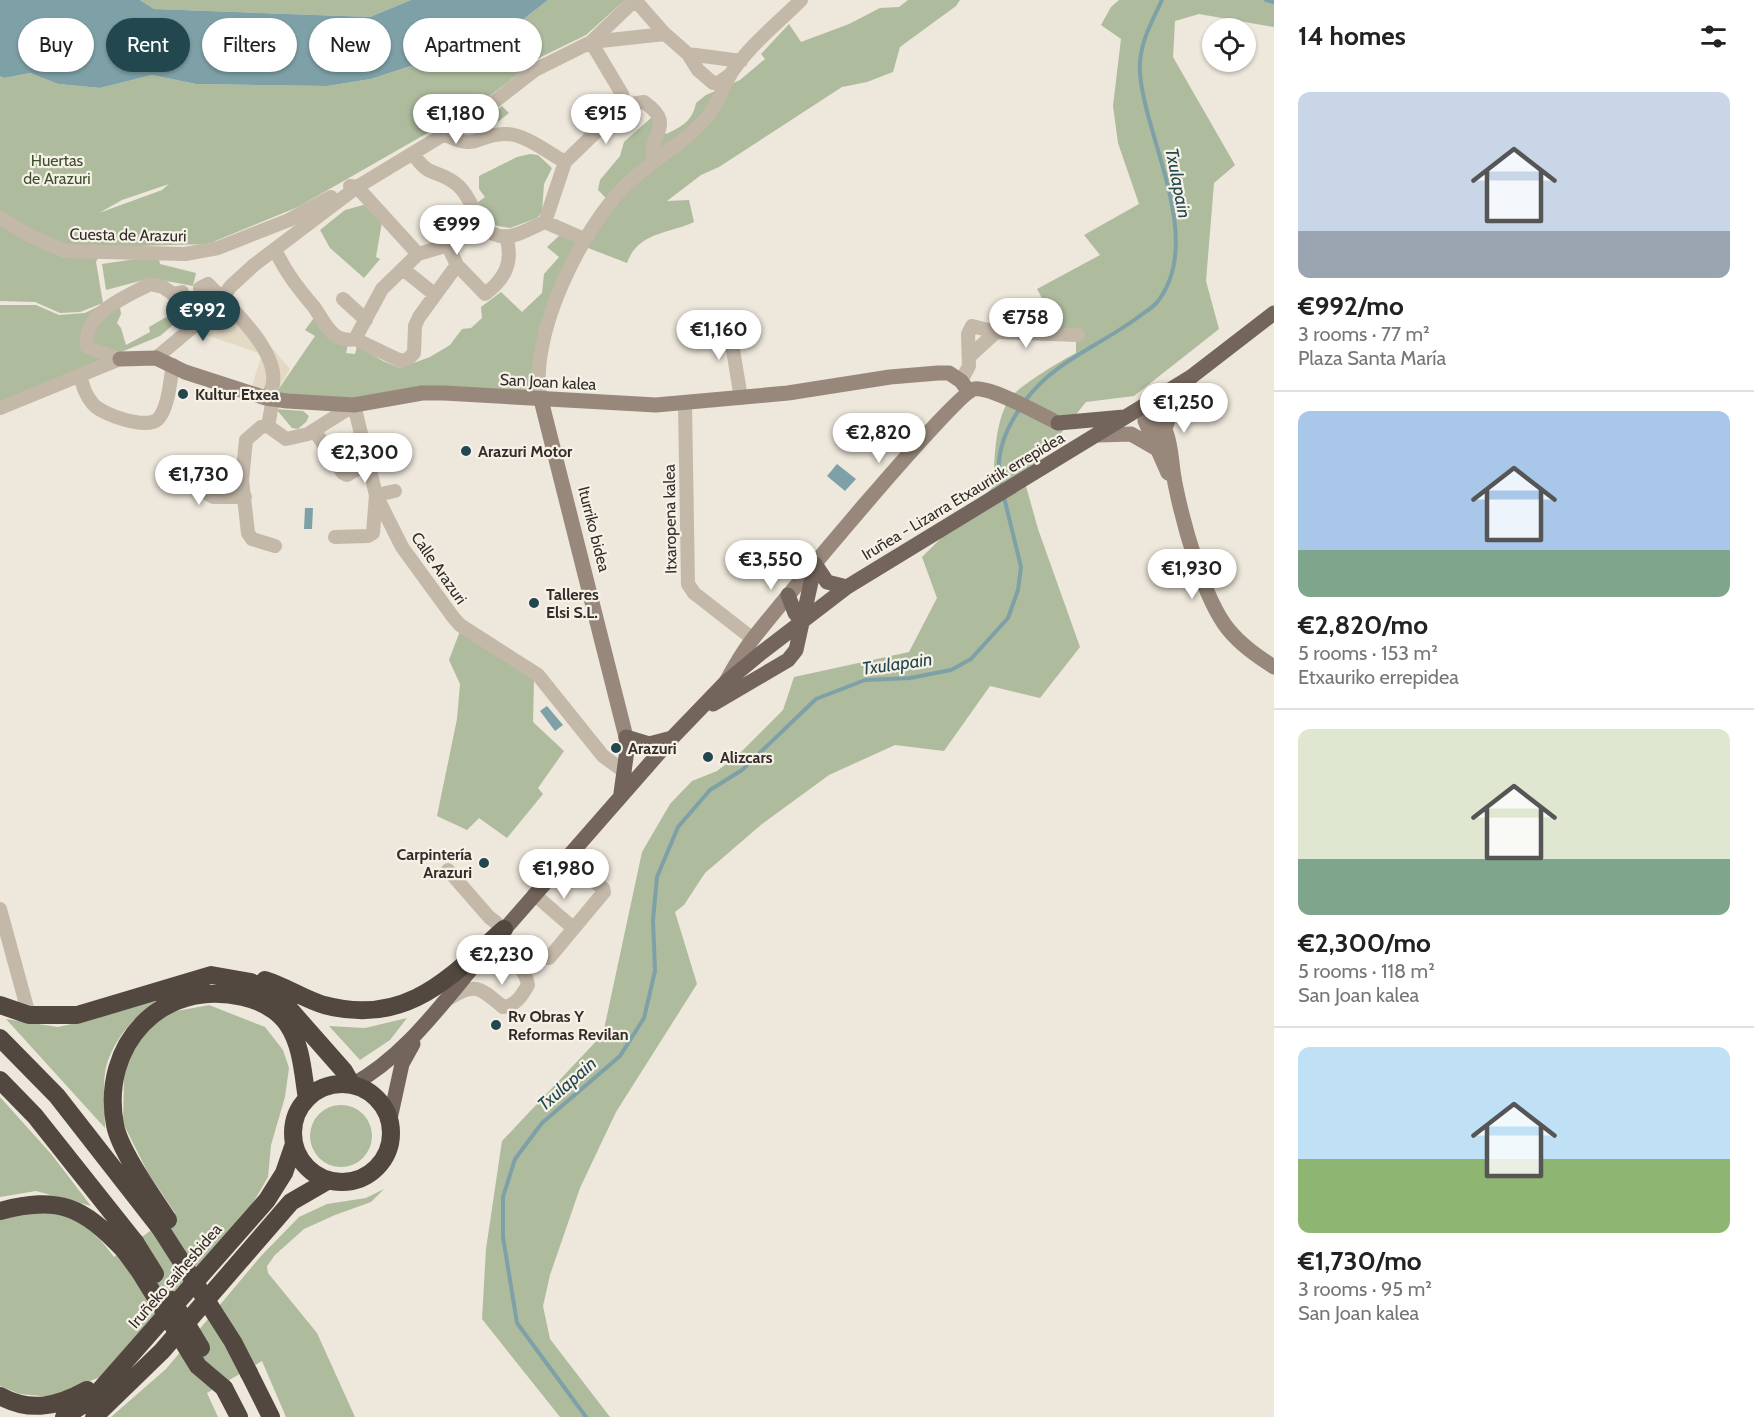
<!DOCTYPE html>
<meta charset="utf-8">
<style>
:root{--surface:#fff;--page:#f2f2f2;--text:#222;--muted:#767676;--line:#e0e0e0;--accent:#23474f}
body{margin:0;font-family:Cabin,sans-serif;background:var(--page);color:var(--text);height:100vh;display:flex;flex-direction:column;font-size:22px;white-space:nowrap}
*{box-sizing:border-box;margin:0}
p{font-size:20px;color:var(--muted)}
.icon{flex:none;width:33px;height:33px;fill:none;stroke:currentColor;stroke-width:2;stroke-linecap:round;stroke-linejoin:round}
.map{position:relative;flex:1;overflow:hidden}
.side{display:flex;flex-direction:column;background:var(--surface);width:480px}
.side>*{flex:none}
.banner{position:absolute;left:18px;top:18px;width:570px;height:54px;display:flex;gap:12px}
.controls{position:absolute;left:1202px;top:18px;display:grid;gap:12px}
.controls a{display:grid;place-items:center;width:54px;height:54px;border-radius:50%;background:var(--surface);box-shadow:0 2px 4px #0004;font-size:30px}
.price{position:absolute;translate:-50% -51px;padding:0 14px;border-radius:21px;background:#fff;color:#222;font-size:20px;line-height:39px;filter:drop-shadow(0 2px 3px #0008)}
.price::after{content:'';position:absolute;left:50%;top:36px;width:18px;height:14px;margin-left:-9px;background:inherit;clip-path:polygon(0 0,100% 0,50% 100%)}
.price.selected{background:var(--accent);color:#fff}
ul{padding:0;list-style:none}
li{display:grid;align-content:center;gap:12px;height:318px;padding:0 24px}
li+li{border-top:2px solid var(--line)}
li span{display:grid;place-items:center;height:186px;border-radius:12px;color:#555}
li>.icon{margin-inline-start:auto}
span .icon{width:108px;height:108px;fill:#fffc;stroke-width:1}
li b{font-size:26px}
h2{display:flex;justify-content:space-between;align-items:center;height:72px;padding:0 24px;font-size:26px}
.chip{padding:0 21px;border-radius:27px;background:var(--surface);box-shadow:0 2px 4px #0004;font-size:21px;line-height:54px}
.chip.selected{background:var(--accent);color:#fff}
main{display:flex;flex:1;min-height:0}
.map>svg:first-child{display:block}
.green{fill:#aebb9d;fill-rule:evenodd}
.plaza{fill:#e4d9c4}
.water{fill:#7ea1a7}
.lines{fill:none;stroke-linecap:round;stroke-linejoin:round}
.stream{stroke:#7ea1a7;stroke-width:4}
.street{stroke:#c4b8a9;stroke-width:14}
.secondary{stroke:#98887b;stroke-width:15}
.primary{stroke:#73655b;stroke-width:15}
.highway{stroke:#524840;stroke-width:18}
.highway-bridge{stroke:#524840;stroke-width:18}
.poi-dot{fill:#23474f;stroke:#f6f1e7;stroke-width:2}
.labels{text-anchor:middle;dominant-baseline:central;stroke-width:4.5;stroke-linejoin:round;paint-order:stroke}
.park-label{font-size:16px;fill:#3f4e2f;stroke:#f6f1e7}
.street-label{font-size:16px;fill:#332c28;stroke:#f6f1e7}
.poi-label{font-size:16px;font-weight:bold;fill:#332c28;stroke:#f6f1e7;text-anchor:start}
.water-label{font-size:18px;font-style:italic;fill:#23474f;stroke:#f6f1e7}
</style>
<main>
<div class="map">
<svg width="1274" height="1417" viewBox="0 0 1274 1417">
<rect width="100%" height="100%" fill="#eee7db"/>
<path class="green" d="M140,0H411L370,17L154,9Z
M548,0H625L586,35L541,57L480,103L298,207L208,244L103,247L96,262L103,303L80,312L60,313L35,302L0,301V76L4,78L30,73L58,84L100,88L152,75L196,84L327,86L371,79L417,64L448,68L497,40ZM169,184L162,190L99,213L122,200Z
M908,0H960L956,6L900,47L893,72L867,82L842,87L719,167L701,175L667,201L689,200L694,222C668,234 638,232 627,263L583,246L610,202L598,190L600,180L620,156L624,142L652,117L666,134C682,127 693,120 696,103L706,95L740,80L765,59L761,54L789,24L801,42L849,24L880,8L899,7Z
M1119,0H1274V27L1199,14L1175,21L1173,57L1235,165L1214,183L1206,281L1219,329L1134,396L1086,402L1024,479L1038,529L1080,647L1040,698L990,686L944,751L895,745L829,775L762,824L705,873L684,905L675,912L697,984L616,1112L580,1188L550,1275L543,1306L550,1339L610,1417H560L482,1319L486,1249L502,1141L603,1034L642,852L670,804L692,781L717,771L738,755L783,710L794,677L909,652L937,598L922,557L993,487C995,458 994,427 1008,401C1015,388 1062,360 1076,353V340L1052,333L1054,320L1037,289L1100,255L1084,235L1139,204L1118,143L1113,106L1121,39L1101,25L1111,7Z
M502,106L509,113L480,136L477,135L475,130Z
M530,154L538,155L552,168L544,184L542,212L537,218L510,228L498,226L489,222L474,205L485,197L479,189V176L517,157Z
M367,204L382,222L376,257L380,259L364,278L330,248L320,230L345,210Z
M561,234L579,241L536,359L530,393L330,400L276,393L315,336L305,330L316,315L348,344L346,353L355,354L357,346L383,361L400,368L430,357L450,345L462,329L471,328L482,318L481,307L501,292L522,312L542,293L544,274L559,257L547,247Z
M143,258L159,259L160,264L196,273L193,286L151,278L106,290L102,264Z
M0,305H36L59,315L85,313L97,307H120L121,314L117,323L121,328L126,345L150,332L149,327L175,312L180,319L160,336L0,402Z
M276,409L303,411L309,416L306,422L298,429L292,428Z
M460,631L534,680L533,722L564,751L538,788L543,794L507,838L479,818L467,830L437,816L457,719L460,684L449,660Z
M167,994C139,1011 115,1035 106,1067C102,1086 105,1109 105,1128L6,1019L58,1027L94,1019Z
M209,1005L265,1027L283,1050L289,1068L285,1097L271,1145L268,1177L249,1210L100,1377L52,1397L20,1394L0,1386V1218C13,1216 28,1211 42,1211C73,1211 98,1234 114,1257L175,1213L148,1173L123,1123L124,1077L130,1051L141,1036L166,1013Z
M407,1018L390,1040L360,1060L329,1026L365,1028Z
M0,1097L52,1155L91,1206L36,1191L0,1197Z
M310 1136a31 31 0 1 1 62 0a31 31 0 1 1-62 0Z
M384,1189L371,1202L335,1215L304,1229L275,1255L267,1266L268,1273L317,1333L355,1417H286L262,1361L207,1393L218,1417H111L166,1369L261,1256L299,1217L327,1204L366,1198Z"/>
<path class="plaza" d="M231,300L290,369L276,393L252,386L262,354L197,332Z"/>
<path class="water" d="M0,0H140L154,9L370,17L411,0H548L497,40L448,68L417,64L371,79L327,86L196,84L152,75L100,88L58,84L30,73L4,78L0,76Z
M837,464L856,479L845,491L827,476Z
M305,508H313L312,529H304Z
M547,706L563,725L555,731L540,711Z"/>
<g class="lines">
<path class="stream" d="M1266,0L1274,2
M1025,401C1053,362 1099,346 1137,318C1143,313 1153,308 1158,301C1205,240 1145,139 1140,73C1138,46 1151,23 1162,0
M1001,487C994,458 1004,431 1021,407
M586,1417L517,1323L503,1237V1197L515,1159L542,1123L620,1056L644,1018L655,971L653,920L657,877L678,827L710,790L742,770L816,699L865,680L910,678L951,670L971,659L1008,618L1018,590L1021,567L1004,497"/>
<path class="street" d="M688,54L698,70L713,83L720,82L731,74
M624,105L622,94L591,42L665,34
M444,134C478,152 475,134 506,134C525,134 549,153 565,162
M413,153C428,178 436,169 455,183C465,190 477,212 477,224
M350,186L357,187L418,254
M0,217L26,234L65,251L185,254L218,248L289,220L331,197
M545,222L565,162L624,105L644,102C677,125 648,133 653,160
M275,250C287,274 297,287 314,307C325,322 332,344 355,339
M457,265L485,294C505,279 514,262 506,236
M403,269L434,294
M200,288L208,284C231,308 295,364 266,398
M343,299L366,320
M725,319L732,344L741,398
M355,339L382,289L418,254L442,247L477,224C505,246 515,235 545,222L584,239
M355,339L401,361L408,359L414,353L415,326L419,317L457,265L447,244
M971,355L996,332L1078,335
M156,358L213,310L231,286L254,265L357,187L481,112L535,70L591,42L635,0L664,33L688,54L741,61
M120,359L87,347C82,313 126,297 150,284L163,287L173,294L182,292
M80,375C83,386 85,395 93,404C102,415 147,430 158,419C169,407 170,379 173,365
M961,381L969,366L968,334L972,326L996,332
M273,399L268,426L286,439L308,434L354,405L376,495L395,491
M541,400C527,338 581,230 625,186C650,161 685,143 708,116C719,102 723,86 732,72C750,45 778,23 801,0
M685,403L688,584L694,593L753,639
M0,408L120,359
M268,426L261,427L246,440L242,480L248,533L252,539L275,546
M314,430L343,473L347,475L367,463
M210,464L208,494L213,497H245
M335,537L368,536L373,533L376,495L402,547L453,617L460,625L538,675L603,756L625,772
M448,870L489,917L504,929C502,964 525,962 528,985C522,995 516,1006 503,1007C481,989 476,981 450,998
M534,894L573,928
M0,909L29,1015
M549,958L604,892L603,888L563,860"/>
<path class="secondary" d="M120,359L156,358L185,372L266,398L287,401L354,405L422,393H444L656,405L788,393L890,377L938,373H949L961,381L969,392
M541,400L626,737
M1145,407C1176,428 1168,454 1176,488C1184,527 1204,599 1228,629C1241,645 1257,656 1274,667
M1145,407V421L1168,473
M1166,426L1176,399L1191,377
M1099,435L1131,434L1157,449
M726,682C734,667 742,653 752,640C775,610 955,393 974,389C990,386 1042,415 1058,423"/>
<path class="primary" d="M1058,423L1124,417
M815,564L827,582L847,587
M788,595L795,613L802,621
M713,704L788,660L796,650L815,564
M621,793L627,750L626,737L649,744L672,738
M497,938L673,737L726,682L761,653L847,587L1191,377L1274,313
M352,1085C405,1056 440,1006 478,961
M390,1119L402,1064L413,1044"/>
<path class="highway" d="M265,980C285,986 304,999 324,1005C406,1027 449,978 504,929
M0,1005L29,1015H77L211,975L251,982L285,1004L344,1071L352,1085
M0,1038L57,1096L160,1228
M0,1080L35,1116L135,1242
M293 1133a49 49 0 1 1 98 0a49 49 0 1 1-98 0Z
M0,1211C59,1195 83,1207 124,1250
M168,1220C153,1197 120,1151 115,1125C100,1045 161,978 243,997C260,1001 278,1010 288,1025C302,1046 303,1075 307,1099
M249,1373L271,1417
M224,1388L239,1417
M0,1396C31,1413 58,1406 87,1390
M64,1417L93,1398L267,1200L284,1173L294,1144
M94,1417L162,1351L291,1202L329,1180"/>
<path class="highway-bridge" d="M160,1228L233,1342L249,1373
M135,1242L155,1274
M124,1250L140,1272L198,1366L224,1388
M172,1300L201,1348"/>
</g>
<g class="poi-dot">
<circle cx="183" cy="394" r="6"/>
<circle cx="466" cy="451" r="6"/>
<circle cx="534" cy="603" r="6"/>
<circle cx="616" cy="748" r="6"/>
<circle cx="708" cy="757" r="6"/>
<circle cx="484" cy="863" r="6"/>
<circle cx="496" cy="1025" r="6"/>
</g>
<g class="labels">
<g class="park-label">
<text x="57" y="160">Huertas<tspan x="57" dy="18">de Arazuri</tspan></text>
</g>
<g class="street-label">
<text transform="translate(128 235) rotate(1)">Cuesta de Arazuri</text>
<text transform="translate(548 382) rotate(3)">San Joan kalea</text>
<text transform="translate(963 496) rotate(-31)">Iruñea - Lizarra Etxauritik errepidea</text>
<text transform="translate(670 519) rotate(-91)">Itxaropena kalea</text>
<text transform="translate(594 529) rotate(76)">Iturriko bidea</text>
<text transform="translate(439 568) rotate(55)">Calle Arazuri</text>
<text transform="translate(175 1276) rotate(-49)">Iruñeko saihesbidea</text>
</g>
<g class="poi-label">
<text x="195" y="394">Kultur Etxea</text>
<text x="478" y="451">Arazuri Motor</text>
<text x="546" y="594">Talleres<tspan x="546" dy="18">Elsi S.L.</tspan></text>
<text x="628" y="748">Arazuri</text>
<text x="720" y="757">Alizcars</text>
<text x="472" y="854" text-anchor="end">Carpintería<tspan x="472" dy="18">Arazuri</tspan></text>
<text x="508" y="1016">Rv Obras Y<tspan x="508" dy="18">Reformas Revilan</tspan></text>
</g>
<g class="water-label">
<text transform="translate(1178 183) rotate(79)">Txulapain</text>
<text transform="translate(897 664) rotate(-8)">Txulapain</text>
<text transform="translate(567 1084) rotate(-41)">Txulapain</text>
</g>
</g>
</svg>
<div class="controls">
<a><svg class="icon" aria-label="locate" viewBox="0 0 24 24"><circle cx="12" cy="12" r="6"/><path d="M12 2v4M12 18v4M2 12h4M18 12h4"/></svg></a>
</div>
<b class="price" style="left:456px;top:145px">€1,180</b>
<b class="price" style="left:606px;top:145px">€915</b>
<b class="price" style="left:457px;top:256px">€999</b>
<b class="price selected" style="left:203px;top:342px">€992</b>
<b class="price" style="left:1026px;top:349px">€758</b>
<b class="price" style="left:719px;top:361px">€1,160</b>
<b class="price" style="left:1184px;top:434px">€1,250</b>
<b class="price" style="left:879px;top:464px">€2,820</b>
<b class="price" style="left:365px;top:484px">€2,300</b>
<b class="price" style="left:199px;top:506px">€1,730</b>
<b class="price" style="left:771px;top:591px">€3,550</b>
<b class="price" style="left:1192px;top:600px">€1,930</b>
<b class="price" style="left:564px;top:900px">€1,980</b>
<b class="price" style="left:502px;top:986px">€2,230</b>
<div class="banner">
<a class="chip">Buy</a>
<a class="chip selected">Rent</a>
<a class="chip">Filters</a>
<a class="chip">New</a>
<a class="chip">Apartment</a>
</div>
</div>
<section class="side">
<h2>14 homes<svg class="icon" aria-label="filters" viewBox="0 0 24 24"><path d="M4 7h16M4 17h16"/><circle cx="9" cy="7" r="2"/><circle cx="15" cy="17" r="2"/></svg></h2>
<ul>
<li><span style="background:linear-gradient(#c9d6e8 75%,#9aa5b1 0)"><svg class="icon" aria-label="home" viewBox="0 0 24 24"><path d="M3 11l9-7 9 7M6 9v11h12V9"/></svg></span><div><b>€992/mo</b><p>3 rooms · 77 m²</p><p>Plaza Santa María</p></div></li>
<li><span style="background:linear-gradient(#a9c7e8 75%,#7fa58c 0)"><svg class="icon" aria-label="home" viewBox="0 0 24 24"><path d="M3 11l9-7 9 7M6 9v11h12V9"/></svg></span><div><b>€2,820/mo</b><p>5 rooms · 153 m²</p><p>Etxauriko errepidea</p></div></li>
<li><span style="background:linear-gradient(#dfe7d0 70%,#7fa58c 0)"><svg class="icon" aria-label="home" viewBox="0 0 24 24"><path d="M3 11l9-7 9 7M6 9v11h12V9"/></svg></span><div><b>€2,300/mo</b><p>5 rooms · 118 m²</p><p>San Joan kalea</p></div></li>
<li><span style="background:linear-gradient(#bfe0f5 60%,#8fb573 0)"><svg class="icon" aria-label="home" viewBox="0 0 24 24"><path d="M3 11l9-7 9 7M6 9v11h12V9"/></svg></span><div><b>€1,730/mo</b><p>3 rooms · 95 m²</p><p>San Joan kalea</p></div></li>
</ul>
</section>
</main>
